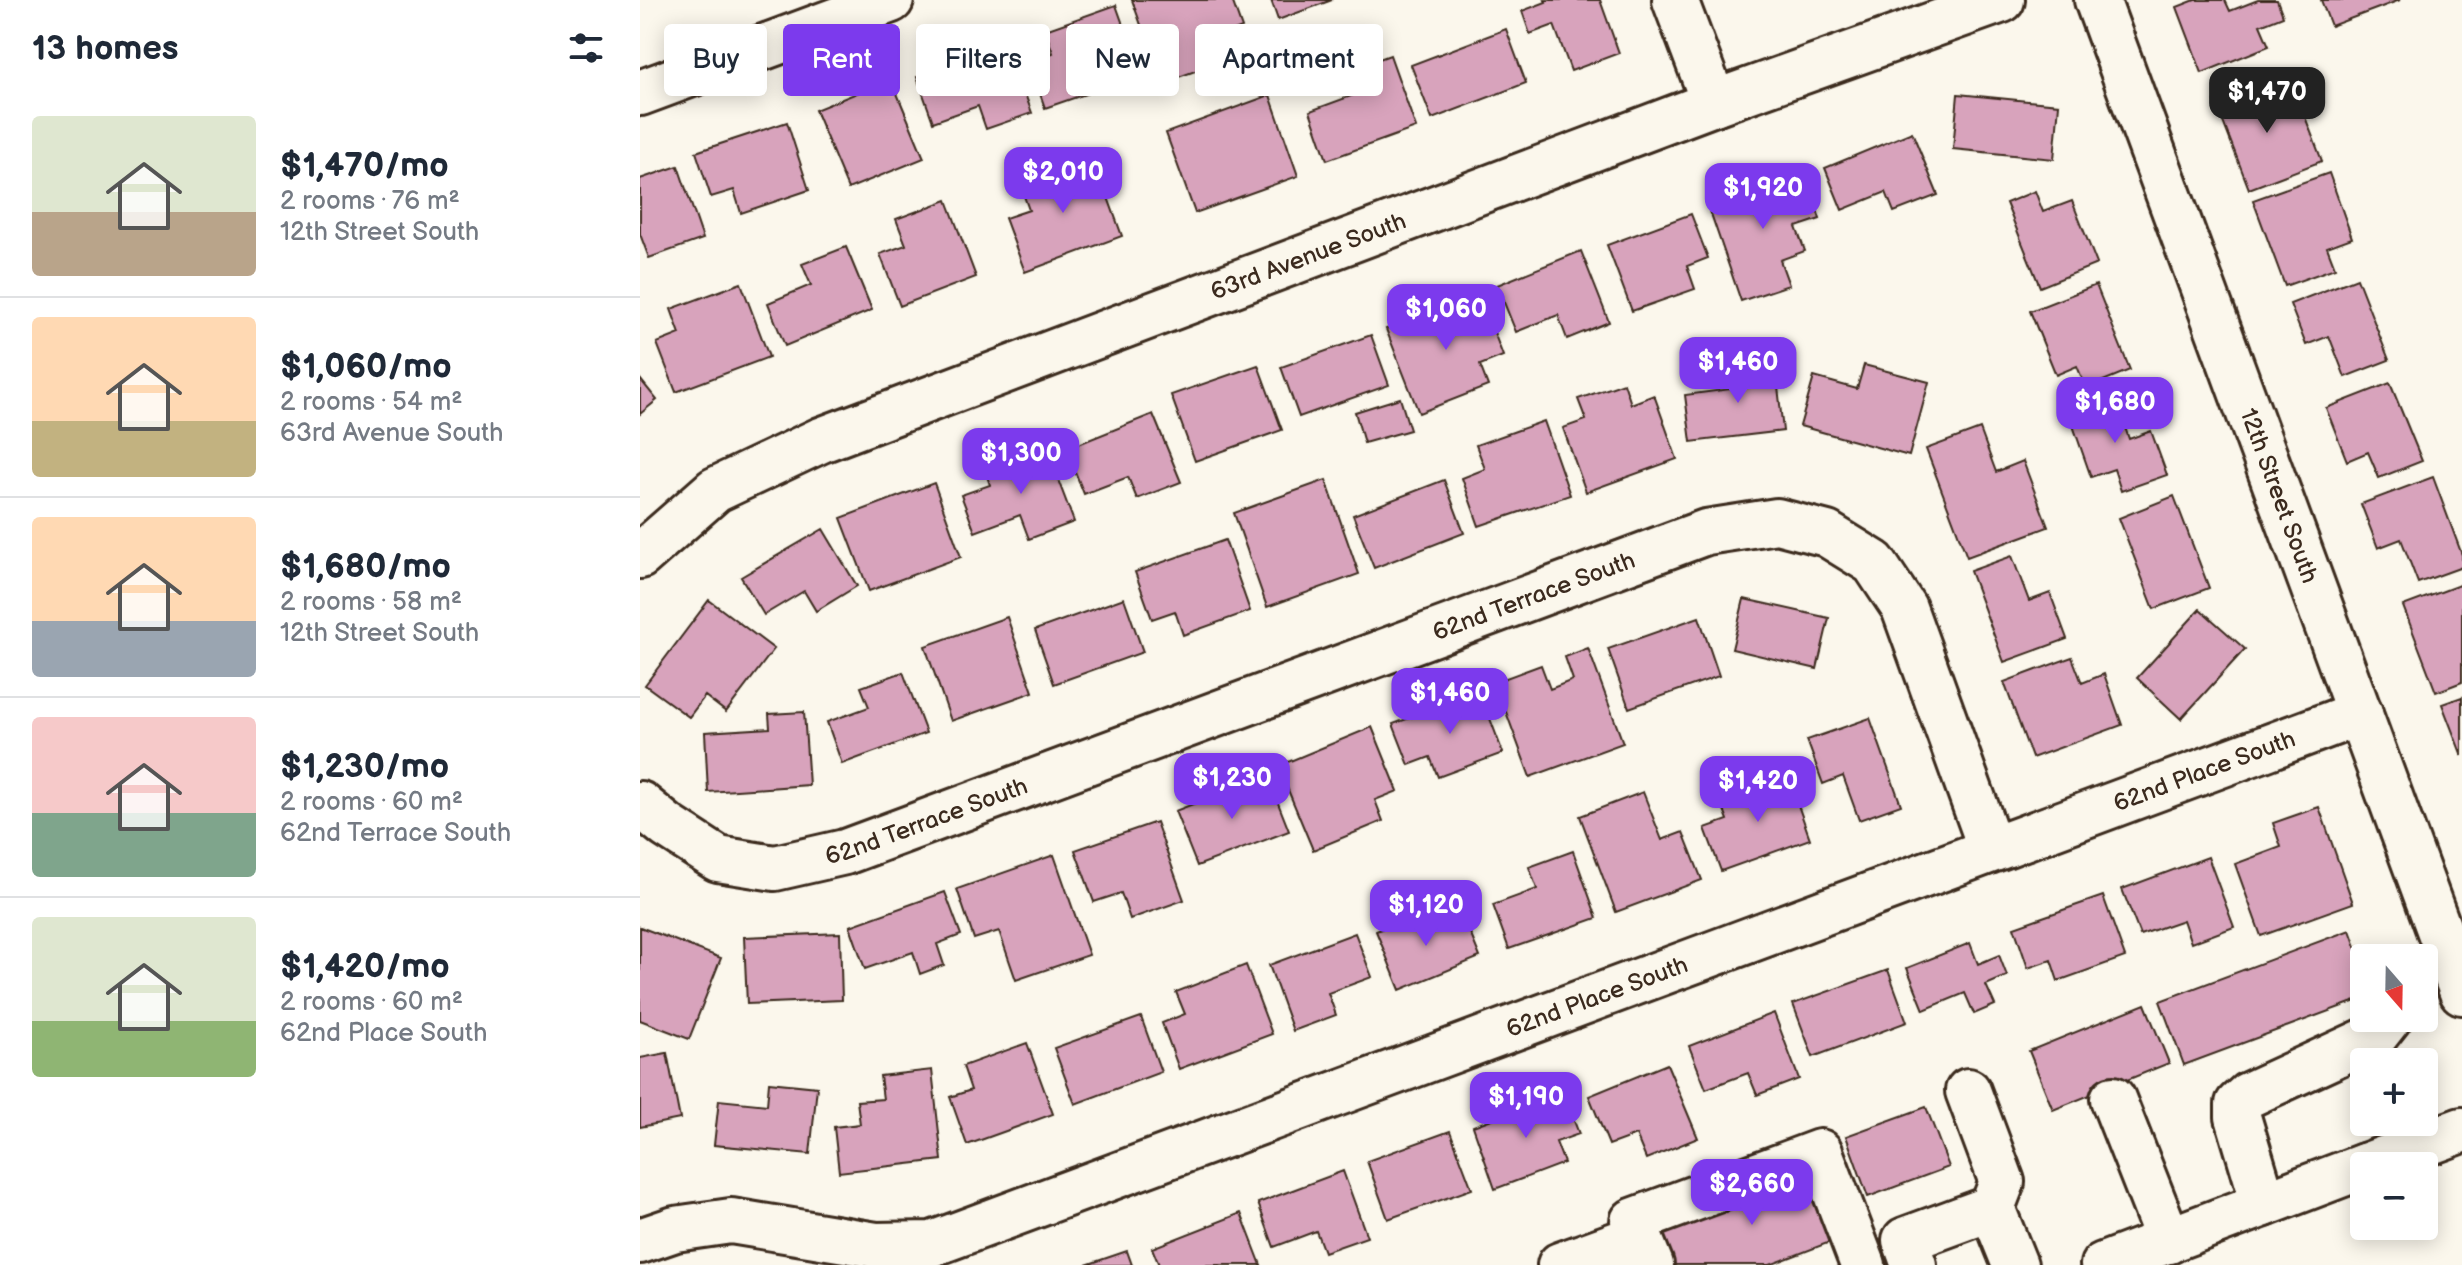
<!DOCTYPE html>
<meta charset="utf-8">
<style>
:root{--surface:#fff;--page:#f6f6f7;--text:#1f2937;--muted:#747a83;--line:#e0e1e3;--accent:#7c3aed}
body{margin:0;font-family:"Balsamiq Sans",sans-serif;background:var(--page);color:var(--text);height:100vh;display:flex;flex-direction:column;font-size:30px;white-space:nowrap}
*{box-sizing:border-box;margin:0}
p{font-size:26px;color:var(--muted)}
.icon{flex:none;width:44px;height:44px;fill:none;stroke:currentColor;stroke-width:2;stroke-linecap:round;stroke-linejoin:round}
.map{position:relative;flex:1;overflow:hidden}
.drawer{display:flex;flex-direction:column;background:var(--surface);width:640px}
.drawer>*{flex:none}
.guide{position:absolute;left:24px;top:24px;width:760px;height:72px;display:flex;gap:16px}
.needle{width:52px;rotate:160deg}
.tools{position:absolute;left:1710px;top:944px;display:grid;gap:16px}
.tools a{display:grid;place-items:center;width:88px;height:88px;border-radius:8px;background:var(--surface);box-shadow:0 4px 20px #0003;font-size:40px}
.price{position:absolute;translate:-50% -68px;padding:0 18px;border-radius:16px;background:var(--accent);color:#fff;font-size:26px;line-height:52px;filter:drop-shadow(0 2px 4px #0008)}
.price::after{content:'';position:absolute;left:50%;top:48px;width:24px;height:18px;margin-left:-12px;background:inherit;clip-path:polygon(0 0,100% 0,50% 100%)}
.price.current{background:#222;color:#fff}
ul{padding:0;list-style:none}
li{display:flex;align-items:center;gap:24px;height:200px;padding:0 32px}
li+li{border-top:2px solid var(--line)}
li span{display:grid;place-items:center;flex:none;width:224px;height:160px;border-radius:8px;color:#555}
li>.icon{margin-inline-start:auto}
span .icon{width:96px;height:96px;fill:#fffc;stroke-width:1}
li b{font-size:34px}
h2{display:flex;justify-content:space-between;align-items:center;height:96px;padding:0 32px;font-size:34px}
.chip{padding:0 28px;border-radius:8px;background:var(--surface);box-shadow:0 4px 20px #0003;font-size:28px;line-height:72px}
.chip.current{background:var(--accent);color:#fff}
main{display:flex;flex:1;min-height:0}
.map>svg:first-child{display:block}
.building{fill:#d8a3bc;stroke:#3b2a1e;stroke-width:2}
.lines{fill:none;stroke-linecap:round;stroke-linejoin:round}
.minor-casing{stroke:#3b2a1e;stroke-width:50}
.minor{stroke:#fbf7ec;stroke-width:44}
.labels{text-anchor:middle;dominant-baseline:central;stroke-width:6;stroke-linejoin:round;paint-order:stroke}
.street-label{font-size:24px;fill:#3b2a1e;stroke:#fbf7ec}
</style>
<main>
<section class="drawer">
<h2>13 homes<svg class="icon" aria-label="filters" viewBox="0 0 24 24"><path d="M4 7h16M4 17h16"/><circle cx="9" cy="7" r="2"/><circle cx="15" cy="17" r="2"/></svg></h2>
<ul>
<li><span style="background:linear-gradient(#dfe7d0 60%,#b9a48a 0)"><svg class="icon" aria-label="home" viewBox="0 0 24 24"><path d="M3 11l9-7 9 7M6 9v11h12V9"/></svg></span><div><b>$1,470/mo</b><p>2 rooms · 76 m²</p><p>12th Street South</p></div></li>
<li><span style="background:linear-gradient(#ffd9b3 65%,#c2b280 0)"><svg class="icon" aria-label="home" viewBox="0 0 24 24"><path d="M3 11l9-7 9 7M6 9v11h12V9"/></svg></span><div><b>$1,060/mo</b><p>2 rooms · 54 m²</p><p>63rd Avenue South</p></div></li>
<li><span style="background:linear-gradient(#ffd9b3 65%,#9aa5b1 0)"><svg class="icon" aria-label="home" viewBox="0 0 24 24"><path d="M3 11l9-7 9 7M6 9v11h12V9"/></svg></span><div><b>$1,680/mo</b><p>2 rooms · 58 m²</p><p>12th Street South</p></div></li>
<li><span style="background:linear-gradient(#f6c9c9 60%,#7fa58c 0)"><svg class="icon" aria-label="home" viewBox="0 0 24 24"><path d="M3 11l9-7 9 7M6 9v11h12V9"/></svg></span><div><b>$1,230/mo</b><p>2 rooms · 60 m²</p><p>62nd Terrace South</p></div></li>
<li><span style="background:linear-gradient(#dfe7d0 65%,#8fb573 0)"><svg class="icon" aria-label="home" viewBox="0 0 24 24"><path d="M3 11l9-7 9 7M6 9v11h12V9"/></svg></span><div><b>$1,420/mo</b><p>2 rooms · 60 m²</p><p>62nd Place South</p></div></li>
</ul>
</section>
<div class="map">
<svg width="1822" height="1265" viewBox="0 0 1822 1265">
<rect width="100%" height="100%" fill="#fbf7ec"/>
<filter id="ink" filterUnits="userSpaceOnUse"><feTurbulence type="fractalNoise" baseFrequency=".0125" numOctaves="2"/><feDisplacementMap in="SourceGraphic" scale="16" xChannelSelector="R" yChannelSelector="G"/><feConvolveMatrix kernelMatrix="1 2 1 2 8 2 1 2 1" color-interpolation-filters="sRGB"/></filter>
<g filter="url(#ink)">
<path class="building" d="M492,0H592L602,28L581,36L589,59L522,83Z
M631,0H692L638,20Z
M905,0H960L979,53L931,71L914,25L890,34L882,11L906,2Z
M1555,0H1585L1590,11L1618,0H1637L1643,16L1620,25L1629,46L1562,73L1537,7Z
M1681,0H1760L1691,26Z
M476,5L501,75L405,108L389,62L413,53L405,30Z
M866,29L886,83L792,119L771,65Z
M367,45L392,113L346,129L338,106L293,122L277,77Z
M750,55L776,128L687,160L670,111L714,95L706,71Z
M251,79L284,158L208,189L175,110Z
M1624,83L1633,104L1657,96L1682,161L1609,189L1575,101Z
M1318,94L1419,104L1414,159L1313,149Z
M630,95L658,176L555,213L526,133Z
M147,122L169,190L101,213L94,190L71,197L56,152Z
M1272,132L1298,195L1254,212L1246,192L1202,210L1185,168Z
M453,156L482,236L385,272L365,218L389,210L379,182Z
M38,166L63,239L9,258L0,234V179Z
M1164,169L1180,219L1156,227L1165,251L1140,260L1149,285L1101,301L1067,202Z
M1689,173L1712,238L1687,247L1695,268L1645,286L1613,200Z
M1395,191L1403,212L1432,201L1457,264L1400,287L1366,203Z
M307,200L336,277L260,306L240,254L266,245L256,219Z
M1051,214L1068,258L1047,266L1055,289L992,311L967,245Z
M206,247L232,310L145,346L128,303L171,285L162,264Z
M941,251L969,322L927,339L918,315L876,332L857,285Z
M1717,278L1749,360L1705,377L1689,336L1666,345L1650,304Z
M101,283L129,357L36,392L17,343L40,334L31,309Z
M1456,285L1490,370L1446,388L1437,366L1416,375L1390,311Z
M839,293L863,356L840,365L848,386L779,413L746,329Z
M731,335L749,385L659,417L641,367Z
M1135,360L1143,431L1051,442L1045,395L1091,389L1089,365Z
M618,365L642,430L555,461L531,395Z
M1224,365L1289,382L1269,456L1160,426L1174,377L1217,389Z
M0,379L17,400L0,414Z
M984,383L991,404L1014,395L1037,459L946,492L923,428L946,420L938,399Z
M1750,383L1782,461L1739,478L1728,452L1707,461L1686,408Z
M1474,395L1489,439L1511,431L1527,475L1481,491L1474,469L1451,477L1428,411Z
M760,398L770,430L724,443L715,412Z
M513,414L541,482L497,499L488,477L444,494L426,449Z
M904,421L930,495L839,526L822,478L845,469L836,445Z
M1340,429L1356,472L1383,461L1408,527L1327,557L1286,449Z
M406,448L434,522L389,539L380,515L335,532L321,495L350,485L345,470Z
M1793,477L1822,555V567L1778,583L1761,539L1738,548L1721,504Z
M686,480L719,574L627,607L594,513Z
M804,480L824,533L734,568L713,515Z
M294,483L321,557L229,591L201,518Z
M1534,496L1569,588L1514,609L1479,518Z
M183,529L217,586L176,611L164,591L124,615L101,577Z
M585,540L610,611L543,635L535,611L512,619L495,572Z
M1372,556L1389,601L1410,593L1427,639L1364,662L1330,571Z
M1822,584V682L1796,692L1763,606Z
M484,598L503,652L414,684L395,630Z
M1104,599L1189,618L1177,669L1092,649Z
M69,600L134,649L86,712L65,696L49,717L5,685Z
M1560,609L1605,649L1541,719L1497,678Z
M367,617L393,692L311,721L285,646Z
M1059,617L1079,676L989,708L968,649Z
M948,648L983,743L890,777L855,682L901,665L910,689L933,680L925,657Z
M1432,657L1442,683L1464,674L1482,725L1392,758L1364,682Z
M263,672L286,733L202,764L187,722L229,707L221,687Z
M840,692L863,753L798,777L790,757L769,765L753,724Z
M1822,697V756L1802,704Z
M164,712L169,785L68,792L65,732L130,728L129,714Z
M1230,718L1261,805L1219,820L1203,776L1183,784L1167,740Z
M732,727L758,791L735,800L743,821L673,850L638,766Z
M1147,774L1170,839L1081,871L1065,828L1088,820L1080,799Z
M627,775L649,831L557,866L535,811Z
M1003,792L1022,840L1043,832L1062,880L976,912L940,816Z
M1679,807L1713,903L1621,936L1595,864L1641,847L1633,823Z
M516,822L544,900L490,919L481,893L454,902L435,850Z
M933,851L957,918L869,949L853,905L897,889L889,867Z
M414,855L449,955L376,980L359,931L334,939L317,889Z
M1568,857L1594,927L1551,943L1543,920L1500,935L1482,889Z
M305,892L321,935L297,944L304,965L280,974L273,952L225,969L210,926Z
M1463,896L1485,957L1418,981L1411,960L1388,968L1374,927Z
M789,909L797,928L824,918L840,957L760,990L736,931Z
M0,927L81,958L49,1039L0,1020Z
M1710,930L1724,969V998L1544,1065L1520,1001Z
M200,933L202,1000L107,1004L104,937Z
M715,933L732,977L688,993L696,1015L653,1031L629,965Z
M1330,943L1338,964L1359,955L1367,976L1346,985L1355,1005L1334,1014L1325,993L1284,1010L1267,968Z
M606,965L632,1034L539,1069L522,1023L545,1014L536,992Z
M1248,970L1267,1022L1173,1057L1153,1004Z
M1505,1004L1529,1063L1413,1110L1389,1051Z
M1134,1013L1159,1079L1117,1095L1108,1073L1066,1089L1049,1046Z
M501,1017L521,1072L435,1104L414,1048Z
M387,1043L413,1114L327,1145L310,1097L331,1090L323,1066Z
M27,1053L40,1119L0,1127V1058Z
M1027,1064L1058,1138L1006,1159L996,1135L969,1145L949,1096Z
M292,1070L302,1160L199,1172L194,1127L220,1124L217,1101L243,1099L240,1076Z
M129,1082L177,1087L170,1154L74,1145L79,1100L127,1105Z
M923,1092L939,1134L916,1142L924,1163L855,1189L833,1126Z
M1286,1107L1309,1167L1228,1197L1206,1136Z
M810,1131L832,1189L748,1219L727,1161Z
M1170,1168L1198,1239L1130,1265H1029L1014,1228Z
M703,1171L727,1237L684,1252L676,1231L634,1247L618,1203Z
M601,1213L621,1265H519L512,1248Z
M487,1251L492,1265H446Z"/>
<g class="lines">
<g class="minor-casing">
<g id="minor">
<path d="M1035,0L1074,103"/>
<path id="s1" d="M1457,0L1822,992"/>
<path d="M0,93L251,0"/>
<path id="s2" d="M0,556L75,490L181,440L1074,103L1362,0"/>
<path id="s3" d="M0,804L27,826L78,859L135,868L205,852L1066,532L1137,521L1187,534L1234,563L1264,608L1351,849"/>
<path d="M1328,1091L1362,1182L1352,1208"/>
<path d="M1473,1099L1529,1241"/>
<path d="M1725,1166L1822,1130"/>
<path d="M1624,1204L1598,1117V1104L1608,1095L1734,1037L1749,1018"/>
<path id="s4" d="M0,1241L35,1229L91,1221L236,1245L292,1244L1720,713"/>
<path d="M920,1265L978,1244L986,1265"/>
<path d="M1011,1265L993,1221L1180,1152L1223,1265"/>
<path d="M1274,1265L1265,1240L1352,1208L1375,1265"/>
<path d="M1463,1265L1724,1166"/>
</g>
</g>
<use href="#minor" class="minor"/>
</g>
</g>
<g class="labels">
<g class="street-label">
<text stroke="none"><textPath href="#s2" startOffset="738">63rd Avenue South</textPath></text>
<text stroke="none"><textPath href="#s1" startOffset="528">12th Street South</textPath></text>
<text stroke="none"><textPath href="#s3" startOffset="960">62nd Terrace South</textPath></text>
<text stroke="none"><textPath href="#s4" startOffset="1654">62nd Place South</textPath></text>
<text stroke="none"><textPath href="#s3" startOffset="312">62nd Terrace South</textPath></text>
<text stroke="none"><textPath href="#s4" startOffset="1006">62nd Place South</textPath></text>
</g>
</g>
</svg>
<div class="tools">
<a><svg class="needle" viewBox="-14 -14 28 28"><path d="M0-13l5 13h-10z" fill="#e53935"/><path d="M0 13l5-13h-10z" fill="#747a83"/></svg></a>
<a>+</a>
<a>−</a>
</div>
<b class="price current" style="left:1627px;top:135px">$1,470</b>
<b class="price" style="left:423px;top:215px">$2,010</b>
<b class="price" style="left:1123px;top:231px">$1,920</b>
<b class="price" style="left:806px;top:352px">$1,060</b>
<b class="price" style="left:1098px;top:405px">$1,460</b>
<b class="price" style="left:1475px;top:445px">$1,680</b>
<b class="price" style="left:381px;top:496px">$1,300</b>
<b class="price" style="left:810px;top:736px">$1,460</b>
<b class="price" style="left:592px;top:821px">$1,230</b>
<b class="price" style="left:1118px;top:824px">$1,420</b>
<b class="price" style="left:786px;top:948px">$1,120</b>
<b class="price" style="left:886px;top:1140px">$1,190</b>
<b class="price" style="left:1112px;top:1227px">$2,660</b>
<div class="guide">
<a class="chip">Buy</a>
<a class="chip current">Rent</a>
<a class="chip">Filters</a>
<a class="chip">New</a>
<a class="chip">Apartment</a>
</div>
</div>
</main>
